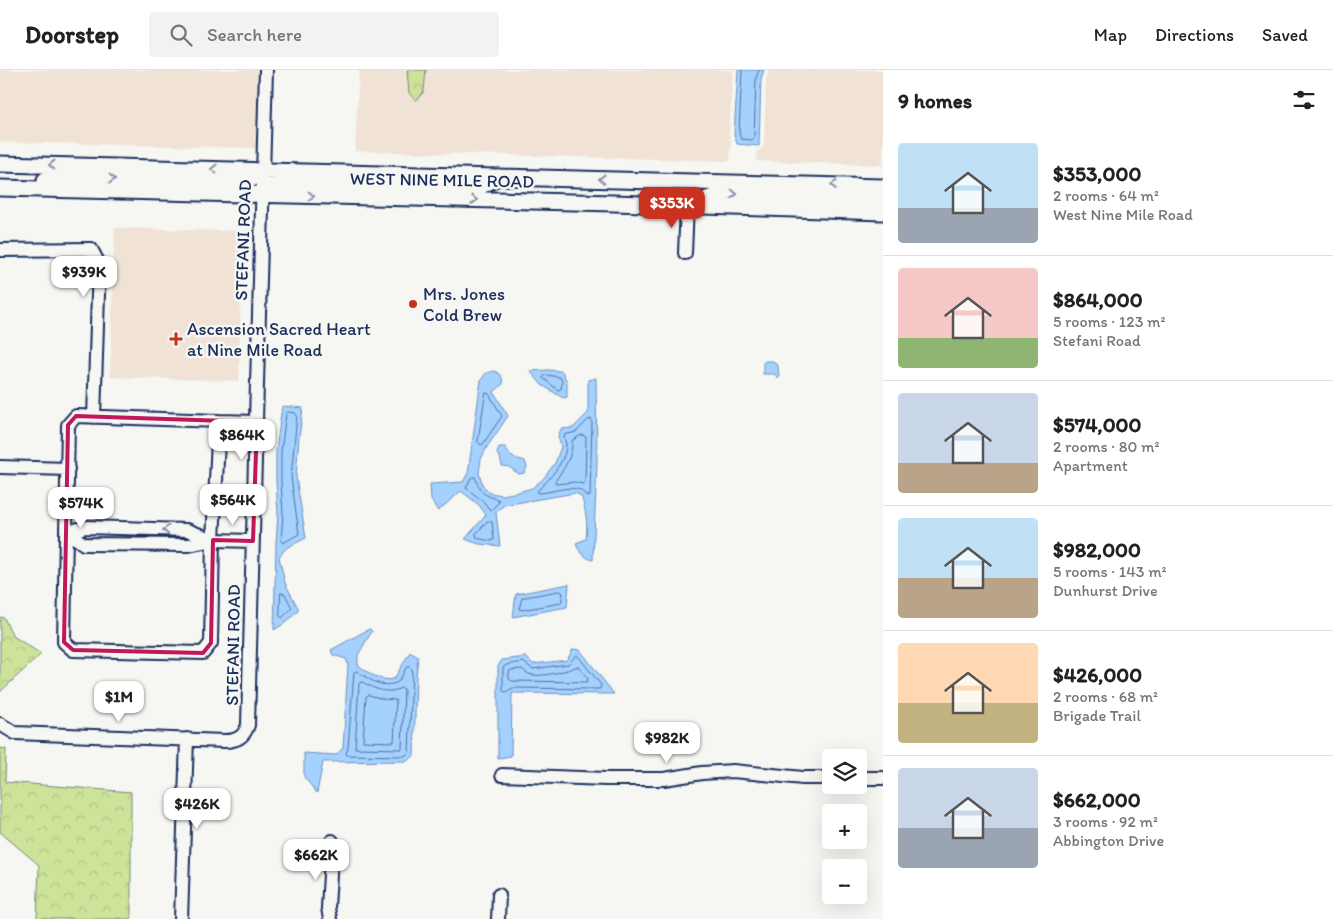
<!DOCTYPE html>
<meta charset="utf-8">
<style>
:root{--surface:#fff;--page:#f2f2f2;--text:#222;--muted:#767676;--line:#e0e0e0;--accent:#c8321e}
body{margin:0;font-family:Itim,sans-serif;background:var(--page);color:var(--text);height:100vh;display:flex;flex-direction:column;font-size:19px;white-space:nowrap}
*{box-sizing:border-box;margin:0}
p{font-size:16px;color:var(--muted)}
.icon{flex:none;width:28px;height:28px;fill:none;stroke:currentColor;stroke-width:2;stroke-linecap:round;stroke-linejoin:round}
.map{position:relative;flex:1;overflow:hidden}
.panel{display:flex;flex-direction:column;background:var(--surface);width:450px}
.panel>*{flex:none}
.fabs{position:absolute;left:822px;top:679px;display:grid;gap:10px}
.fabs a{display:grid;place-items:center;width:45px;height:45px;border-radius:5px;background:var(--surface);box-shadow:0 5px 20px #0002;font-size:25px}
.price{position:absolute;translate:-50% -42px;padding:0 11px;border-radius:10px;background:#fff;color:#222;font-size:16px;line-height:32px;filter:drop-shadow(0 1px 2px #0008)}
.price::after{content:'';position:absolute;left:50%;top:30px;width:15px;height:11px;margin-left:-8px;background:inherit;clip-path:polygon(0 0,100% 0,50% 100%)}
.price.current{background:var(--accent);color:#fff}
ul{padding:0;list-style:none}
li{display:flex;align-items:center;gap:15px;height:125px;padding:0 15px}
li+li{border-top:1px solid var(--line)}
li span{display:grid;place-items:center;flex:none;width:140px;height:100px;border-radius:5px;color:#555}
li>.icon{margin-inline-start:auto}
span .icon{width:60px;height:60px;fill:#fffc;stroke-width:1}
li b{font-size:21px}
h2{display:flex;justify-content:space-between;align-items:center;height:60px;padding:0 15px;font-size:21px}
header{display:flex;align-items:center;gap:30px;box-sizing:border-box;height:70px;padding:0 25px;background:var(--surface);border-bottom:1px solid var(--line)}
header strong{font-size:24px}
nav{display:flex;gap:28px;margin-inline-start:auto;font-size:18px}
.search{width:350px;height:45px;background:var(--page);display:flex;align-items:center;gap:12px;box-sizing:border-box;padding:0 18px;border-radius:5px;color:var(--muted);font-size:19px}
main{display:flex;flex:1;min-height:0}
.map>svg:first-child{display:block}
.built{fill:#f1e2d6}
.forest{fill:url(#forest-crowns);stroke:#74897c}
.water{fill:#a4d1fe;stroke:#6d90be}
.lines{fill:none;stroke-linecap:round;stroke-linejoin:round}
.shore{stroke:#52709e;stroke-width:1}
.minor-casing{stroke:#1b2f5e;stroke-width:16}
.major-casing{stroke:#1b2f5e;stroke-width:19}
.minor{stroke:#f6f6f2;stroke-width:12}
.major{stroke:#f6f6f2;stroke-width:15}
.oneway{stroke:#8892a8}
.marked{fill:none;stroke:#c2185b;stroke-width:4;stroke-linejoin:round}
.poi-dot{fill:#c8321e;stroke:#f6f6f2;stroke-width:2}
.labels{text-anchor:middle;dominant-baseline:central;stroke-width:5;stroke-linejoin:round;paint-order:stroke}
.street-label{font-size:18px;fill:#1b2f5e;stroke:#f6f6f2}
.poi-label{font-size:18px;fill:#1b2f5e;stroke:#f6f6f2;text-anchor:start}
</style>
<header>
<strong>Doorstep</strong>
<div class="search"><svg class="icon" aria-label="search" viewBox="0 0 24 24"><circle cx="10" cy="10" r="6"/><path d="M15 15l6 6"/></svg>Search here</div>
<nav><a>Map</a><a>Directions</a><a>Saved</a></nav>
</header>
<main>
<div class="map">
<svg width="883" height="849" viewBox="0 0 883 849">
<defs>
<pattern id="forest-crowns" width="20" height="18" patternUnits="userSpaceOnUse" patternTransform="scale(1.25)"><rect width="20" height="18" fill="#cce399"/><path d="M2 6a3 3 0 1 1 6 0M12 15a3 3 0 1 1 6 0" fill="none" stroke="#afc386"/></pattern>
</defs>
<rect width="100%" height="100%" fill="#f6f6f2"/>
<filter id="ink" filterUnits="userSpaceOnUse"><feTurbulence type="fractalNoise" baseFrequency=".02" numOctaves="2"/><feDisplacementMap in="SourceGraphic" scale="10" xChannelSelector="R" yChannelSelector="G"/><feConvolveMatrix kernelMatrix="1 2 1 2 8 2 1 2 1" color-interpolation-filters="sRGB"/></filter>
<g filter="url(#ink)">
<path class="built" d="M0,0H261L258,78L0,72Z
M359,0H407L409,23L424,21L426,0H733L729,64L731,71L730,91L355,81Z
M769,0H883V95L756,91L757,81H759L764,76L766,10Z
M115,158L242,161L239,311L110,307Z"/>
<path class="forest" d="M407,0H426L424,21L416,31L409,23Z
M0,547L4,548L13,566L41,584L0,622Z
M0,678L6,679L5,712L131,722V849H37L39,795L0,762Z"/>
<path class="water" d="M738,0H764L761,9L759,76L737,74L734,64Z
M765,291H773L778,296L779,307H777L775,304H763V293Z
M548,300L562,301L567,312V327L563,328L542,315L530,301Z
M493,301C501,303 502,306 503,314L494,322L508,346L487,377L481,389L479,403L483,416L490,423L503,425L518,422L532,418L543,409L555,393L561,377L558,366L561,359L573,358L588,343V310L596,308L597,393L593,490C586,489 577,480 576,473L586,469C588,454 586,440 581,426L575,423L504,435L496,442L500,476L479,474L465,469L486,445L479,435L461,421L438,441L431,430L430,414L463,412L468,403L481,310L486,303Z
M282,336L303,338L299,367L296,407L306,468L286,478L279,487L285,513L299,540L285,553L274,560L276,473L278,444L276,412V381Z
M499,377H505L512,387L525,391L527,397L524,403L519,404L509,397L502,396L500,387L497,384Z
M569,514L567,537L513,547L516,524Z
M369,559L372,561L358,585V595C369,603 380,612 394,609L410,582L418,587L416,607L414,686L407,691L323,692L317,723L304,707V683L336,685L343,678L348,594L346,589L333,585L331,580Z
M573,579L580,580L614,624L512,623L511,686L498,688V596L502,590L526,587L533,594L567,590Z"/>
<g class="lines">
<path class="shore" d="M742,0L739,63L741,69L752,70L754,68L756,8L759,0
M546,305L560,307L562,312L561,319L558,320L543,308Z
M486,323L489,324L502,346L483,374L481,375L478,372Z
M288,342L295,343L297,345L291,407L299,464L283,473L281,471L283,444L281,412V381L286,344Z
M588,350L591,349L592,352L590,426L587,427C577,410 554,423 538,423V420C548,411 566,391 566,376C566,372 564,369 564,365L576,362Z
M582,365L586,367L585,413L583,414L574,412L556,414L555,411C564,399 573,386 572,371Z
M475,407C482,425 481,423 499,430L498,433L491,440L489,439L483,431L466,418L471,408Z
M488,451L492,452L494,470L490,471L477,468L476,464Z
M560,521L563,523L561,533L522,540L519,539L522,528Z
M281,523L285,524L292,538L282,548L280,546Z
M577,585L601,615L600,619L513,618L506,622L503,621V598L506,595L523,592L533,599L568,594Z
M578,596L588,609L587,612L512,611L509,609V602L511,600L522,599C525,601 527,604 532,605C543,607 568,601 578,596Z
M407,597H410L412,599L409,683L404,686L347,685L346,683L348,678L354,602L357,601C369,609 382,620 398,612Z
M362,612C375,619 387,625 401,618L404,619L402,679L355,678L359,614Z
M369,625L383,629L396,630L394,672L363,671L366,627Z"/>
<g class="minor-casing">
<path id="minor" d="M0,180L91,179L99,194L94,347
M685,183L687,135
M76,346L219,351L213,470L211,573L203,583L73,580L64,572L68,355Z
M219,351L257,352
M0,397L68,399
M213,470L187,460L86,457L67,462L84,474L189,475L213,470L253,471
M0,654L15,663L224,671C237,671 244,667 248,655C254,437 259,218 266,0
M502,705L606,709H664L702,703L733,701L803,708H831
M859,708H883
M181,849L187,669
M330,849L328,838L332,771
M498,849L499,825"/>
</g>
<g class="major-casing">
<path id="major" d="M0,94L883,117
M45,110L83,108L231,111L250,110L263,100
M0,118L614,133L883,142
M263,124C270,115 276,113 288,112L479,117L498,107
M698,132L722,124L883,129"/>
</g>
<use href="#minor" class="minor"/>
<use href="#major" class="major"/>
</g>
<defs><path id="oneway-chevron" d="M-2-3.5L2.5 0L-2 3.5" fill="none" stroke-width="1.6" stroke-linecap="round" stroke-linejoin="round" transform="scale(1.25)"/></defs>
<g class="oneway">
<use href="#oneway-chevron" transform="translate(52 95) rotate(-179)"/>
<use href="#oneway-chevron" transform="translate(214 99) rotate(-179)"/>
<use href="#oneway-chevron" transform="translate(112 109) rotate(1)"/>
<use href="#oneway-chevron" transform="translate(602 109) rotate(-179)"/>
<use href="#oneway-chevron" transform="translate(834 115) rotate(-178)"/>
<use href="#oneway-chevron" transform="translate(734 124) rotate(2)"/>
<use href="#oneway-chevron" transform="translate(311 126) rotate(2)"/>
<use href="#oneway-chevron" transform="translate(474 130) rotate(1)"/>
<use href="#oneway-chevron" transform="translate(166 460) rotate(-178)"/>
</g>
</g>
<path class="marked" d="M76,346L257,352L253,471L213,470L211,573L203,583L73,580L64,572L68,355Z"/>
<g class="poi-dot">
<circle cx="413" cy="234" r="5"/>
<path d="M173.5 261.5h5v5h5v5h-5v5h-5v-5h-5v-5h5z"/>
</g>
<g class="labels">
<g class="street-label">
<text transform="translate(442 110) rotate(1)">WEST NINE MILE ROAD</text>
<text transform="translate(243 170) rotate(-88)">STEFANI ROAD</text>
<text transform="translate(233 575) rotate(-89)">STEFANI ROAD</text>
</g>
<g class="poi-label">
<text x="423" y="224">Mrs. Jones<tspan x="423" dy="21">Cold Brew</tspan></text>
<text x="187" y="259">Ascension Sacred Heart<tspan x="187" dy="21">at Nine Mile Road</tspan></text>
</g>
</g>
</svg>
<div class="fabs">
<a><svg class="icon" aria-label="layers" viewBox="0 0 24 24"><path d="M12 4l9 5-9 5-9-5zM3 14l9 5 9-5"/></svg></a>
<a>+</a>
<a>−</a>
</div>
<b class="price current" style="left:672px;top:159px">$353K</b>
<b class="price" style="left:84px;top:228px">$939K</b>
<b class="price" style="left:242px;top:391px">$864K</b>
<b class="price" style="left:233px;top:456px">$564K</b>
<b class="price" style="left:81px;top:459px">$574K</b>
<b class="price" style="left:119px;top:653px">$1M</b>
<b class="price" style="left:667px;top:694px">$982K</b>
<b class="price" style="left:197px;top:760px">$426K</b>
<b class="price" style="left:316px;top:811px">$662K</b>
</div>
<section class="panel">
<h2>9 homes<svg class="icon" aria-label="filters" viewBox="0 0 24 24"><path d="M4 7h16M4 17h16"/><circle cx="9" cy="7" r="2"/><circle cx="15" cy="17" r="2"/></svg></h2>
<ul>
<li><span style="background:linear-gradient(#bfe0f5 65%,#9aa5b1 0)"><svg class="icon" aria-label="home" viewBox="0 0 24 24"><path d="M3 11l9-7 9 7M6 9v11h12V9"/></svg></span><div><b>$353,000</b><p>2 rooms · 64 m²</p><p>West Nine Mile Road</p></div></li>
<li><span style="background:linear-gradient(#f6c9c9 70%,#8fb573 0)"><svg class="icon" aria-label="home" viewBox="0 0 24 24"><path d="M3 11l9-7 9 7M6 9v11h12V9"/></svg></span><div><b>$864,000</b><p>5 rooms · 123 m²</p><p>Stefani Road</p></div></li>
<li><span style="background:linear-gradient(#c9d6e8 70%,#b9a48a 0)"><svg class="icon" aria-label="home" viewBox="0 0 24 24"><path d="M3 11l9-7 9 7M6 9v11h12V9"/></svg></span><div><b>$574,000</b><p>2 rooms · 80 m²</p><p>Apartment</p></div></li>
<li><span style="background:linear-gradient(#bfe0f5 60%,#b9a48a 0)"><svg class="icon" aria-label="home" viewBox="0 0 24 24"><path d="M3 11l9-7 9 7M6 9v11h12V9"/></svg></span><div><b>$982,000</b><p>5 rooms · 143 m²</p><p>Dunhurst Drive</p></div></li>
<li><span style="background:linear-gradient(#ffd9b3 60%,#c2b280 0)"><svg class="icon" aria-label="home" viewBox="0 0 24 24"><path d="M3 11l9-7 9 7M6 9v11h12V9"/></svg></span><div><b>$426,000</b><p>2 rooms · 68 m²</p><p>Brigade Trail</p></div></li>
<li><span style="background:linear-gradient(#c9d6e8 60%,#9aa5b1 0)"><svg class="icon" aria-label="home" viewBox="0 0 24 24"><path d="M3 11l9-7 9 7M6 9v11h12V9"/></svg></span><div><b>$662,000</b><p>3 rooms · 92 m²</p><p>Abbington Drive</p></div></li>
</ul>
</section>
</main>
